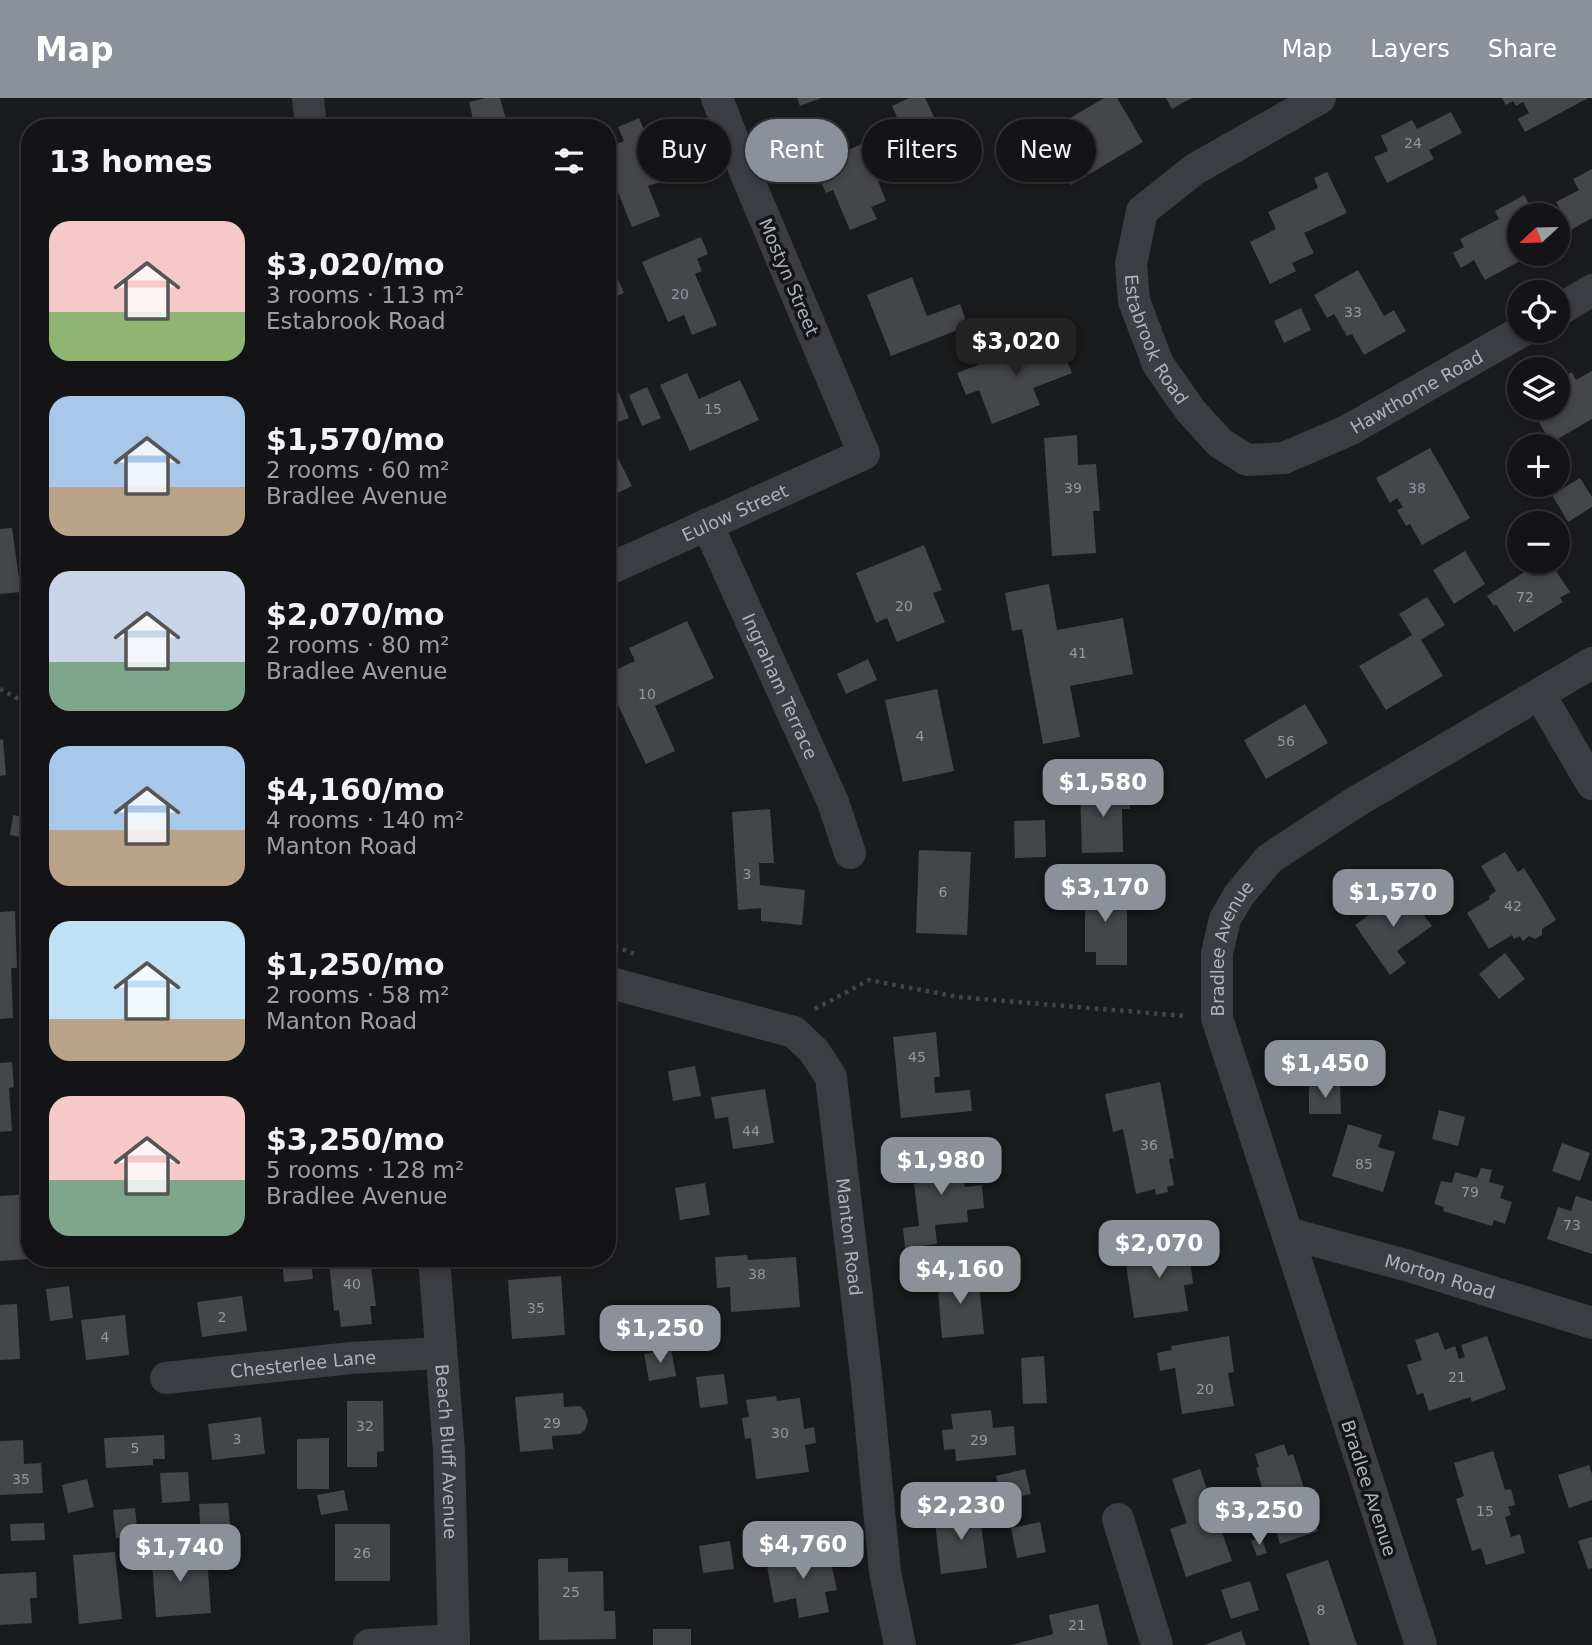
<!DOCTYPE html>
<meta charset="utf-8">
<style>
:root{--surface:#141416;--page:#1d1d1f;--text:#f1f3f6;--muted:#9d9ea1;--line:#333335;--accent:#8c9099}
body{margin:0;font-family:"DejaVu Sans",sans-serif;background:var(--page);color:var(--text);height:100vh;display:flex;flex-direction:column;font-size:26px;white-space:nowrap}
*{box-sizing:border-box;margin:0}
p{font-size:23px;color:var(--muted)}
.icon{flex:none;width:38px;height:38px;fill:none;stroke:currentColor;stroke-width:2;stroke-linecap:round;stroke-linejoin:round}
.map{position:relative;flex:1;overflow:hidden}
.sheet{position:absolute;left:21px;top:21px;width:595px;height:1148px;display:flex;flex-direction:column;background:var(--surface);border-radius:28px;box-shadow:0 4px 10px #0003,0 0 0 2px var(--line)}
.sheet>*{flex:none}
.top-card{position:absolute;left:637px;top:21px;width:665px;height:63px;display:flex;gap:14px}
.needle{width:46px;rotate:248deg}
.fabs{position:absolute;left:1507px;top:105px;display:grid;gap:14px}
.fabs a{display:grid;place-items:center;width:63px;height:63px;border-radius:50%;background:var(--surface);box-shadow:0 4px 10px #0003,0 0 0 2px var(--line);font-size:35px}
.price{position:absolute;translate:-50% -60px;padding:0 16px;border-radius:14px;background:var(--accent);color:#fff;font-size:23px;line-height:46px;filter:drop-shadow(0 2px 4px #0008)}
.price::after{content:'';position:absolute;left:50%;top:42px;width:21px;height:16px;margin-left:-10px;background:inherit;clip-path:polygon(0 0,100% 0,50% 100%)}
.price.selected{background:#222;color:#fff}
ul{padding:0;list-style:none}
li{display:flex;align-items:center;gap:21px;height:175px;padding:0 28px}
li span{display:grid;place-items:center;flex:none;width:196px;height:140px;border-radius:21px;color:#555}
li>.icon{margin-inline-start:auto}
span .icon{width:84px;height:84px;fill:#fffc;stroke-width:1}
li b{font-size:30px}
h2{display:flex;justify-content:space-between;align-items:center;height:84px;padding:0 28px;font-size:30px}
.tag{padding:0 24px;border-radius:32px;background:var(--surface);box-shadow:0 4px 10px #0003,0 0 0 2px var(--line);font-size:24px;line-height:63px}
.tag.selected{background:var(--accent);color:#fff}
header{display:flex;align-items:center;gap:42px;box-sizing:border-box;height:98px;padding:0 35px;background:var(--accent);color:#fff}
header strong{font-size:33px}
nav{display:flex;gap:38px;margin-inline-start:auto;font-size:24px}
.map>svg:first-child{display:block}
.building{fill:#44464a}
.lines{fill:none;stroke-linecap:round;stroke-linejoin:round}
.path{stroke:#41444a;stroke-width:4.5;stroke-dasharray:3.5 5;stroke-linecap:butt}
.minor{stroke:#3b3d43;stroke-width:32}
.labels{text-anchor:middle;dominant-baseline:central;stroke-width:7;stroke-linejoin:round;paint-order:stroke}
.number-label{font-size:14px;fill:#9297a0}
.street-label{font-size:18px;fill:#acb2bd;stroke:#151518}
</style>
<header>
<strong>Map</strong>
<nav><a>Map</a><a>Layers</a><a>Share</a></nav>
</header>
<div class="map">
<svg width="1592" height="1547" viewBox="0 0 1592 1547">
<rect width="100%" height="100%" fill="#1a1b1d"/>
<path class="building" d="M485,0H500L507,25L475,30L469,4Z
M797,0H821L800,8Z
M909,0H925L936,23L905,37L892,8Z
M1104,0H1117L1143,44L1071,87L1041,37Z
M1166,0H1192L1172,11Z
M1502,0H1588L1525,34L1518,21L1529,15L1523,4L1516,8L1513,3L1506,7Z
M1451,14L1462,35L1429,52L1434,61L1387,85L1374,59L1388,53L1381,38L1412,22L1417,31Z
M639,20L645,34L656,29L665,50L659,52L669,81L648,88L660,118L632,129L607,67V50L624,43L618,29Z
M862,46L869,64L881,59L890,79L878,83L886,103L871,109L877,121L850,132L833,92L826,95L815,71L835,62L834,58Z
M1592,71V120L1571,132L1556,104L1579,92L1573,81Z
M1327,74L1347,115L1304,135L1314,155L1292,165L1296,173L1270,186L1250,144L1276,131L1268,114L1318,90L1314,80Z
M1524,97L1535,117H1519V156H1533L1485,182L1474,162L1461,170L1453,155L1464,149L1460,141L1499,121L1495,113Z
M701,139L708,156L697,161L702,173L695,176L717,227L692,237L684,217L668,224L642,164Z
M611,165L624,195L607,202V167Z
M1358,172L1384,218L1394,212L1406,233L1364,257L1352,236L1347,238L1334,216L1327,220L1314,197Z
M912,179L927,218L960,206L968,228L891,258L867,197Z
M1301,210L1311,232L1284,245L1274,223Z
M1056,236L1072,275L1033,290L1040,307L992,326L979,292L966,297L957,275Z
M1592,273V321L1551,345L1531,310H1558V282L1572,274L1576,282Z
M687,275L699,301L740,282L759,322L690,353L660,287Z
M647,289L661,320L642,328L629,297Z
M619,295L629,320L607,328V299Z
M1077,337L1078,367L1096,366L1100,413H1093L1096,455L1052,458L1044,340Z
M607,338L632,388L607,400Z
M1430,350L1470,420L1422,447L1410,426L1406,428L1397,412L1403,409L1397,400L1390,405L1376,380Z
M1580,380L1592,399V409L1568,424L1552,397Z
M12,430L21,494L0,496V431Z
M924,447L942,492L933,495L945,524L897,544L887,520L876,525L856,475Z
M1465,453L1485,486L1454,506L1433,472Z
M1550,464L1570,494L1560,500L1563,504L1514,534L1496,506L1494,508L1487,498L1537,466L1540,470Z
M1049,486L1057,532L1123,520L1133,576L1070,588L1080,639L1043,646L1022,531L1012,533L1005,495Z
M1427,499L1445,527L1421,542L1443,578L1386,612L1359,568L1412,537L1399,516Z
M687,523L714,580L655,608L675,653L646,666L607,584V576L635,563L629,550Z
M868,561L877,582L846,596L837,576Z
M937,591L954,673L903,684L885,602Z
M1305,606L1328,645L1266,681L1244,642Z
M3,641L6,677L0,678V642Z
M1129,690L1130,711H1122L1123,754L1082,755L1080,691Z
M770,711L774,765H759L760,787L805,792L802,827L761,823V810L738,812L732,714Z
M13,717L30,721V741L10,737Z
M1045,722L1046,759L1015,760L1014,723Z
M919,752L971,754L967,837L916,835Z
M1505,754L1518,774L1524,770L1556,822L1542,831V837L1535,841L1529,838L1523,843L1520,838L1514,841L1512,837L1489,851L1467,815L1490,801L1489,798L1496,793L1481,768Z
M1072,791L1127,792V867H1096V854H1085V808H1072Z
M1405,791L1432,828L1397,853L1406,865L1390,877L1355,827Z
M15,813L17,870H11L13,920L0,921V814Z
M1505,855L1525,881L1499,901L1479,876Z
M936,934L940,979H934L935,995L970,992L972,1013L901,1020L893,939Z
M12,964L14,989L9,990L12,1033L0,1034V965Z
M695,968L701,998L673,1003L668,973Z
M1160,984L1174,1060L1169,1061L1174,1087L1167,1089L1168,1094L1156,1097L1155,1091L1136,1096L1123,1031L1113,1034L1105,996Z
M1340,987L1341,1016H1309V988Z
M765,991L774,1045L733,1051L728,1019L715,1021L711,999Z
M1439,1012L1465,1019L1458,1048L1432,1041Z
M607,1018H609L612,1055L607,1056Z
M1348,1026L1382,1037L1378,1049L1395,1054L1383,1094L1332,1078Z
M1562,1045L1590,1055L1580,1083L1552,1073Z
M960,1051L965,1089L982,1087L984,1110L967,1112L968,1124L935,1127L937,1146L905,1150L903,1130L919,1128L914,1086L924,1084L921,1055Z
M1481,1070L1492,1072L1489,1084L1504,1088L1500,1100L1512,1104L1505,1126L1494,1122L1492,1128L1443,1113L1444,1109L1434,1106L1441,1083L1452,1085L1455,1074L1477,1080Z
M705,1085L710,1117L680,1122L675,1090Z
M30,1096V1161L0,1163V1098Z
M1576,1098L1592,1103V1156L1547,1141L1558,1109L1571,1113Z
M1178,1145L1179,1152L1189,1151L1193,1186L1184,1187L1188,1213L1134,1220L1124,1153Z
M747,1157L748,1162L796,1159L800,1209L731,1214L730,1189L717,1190L715,1159Z
M282,1160H311L313,1181L284,1184Z
M370,1160L376,1208H370L372,1226L341,1229L339,1212L334,1213L329,1164Z
M978,1175L984,1236L942,1240L937,1180Z
M561,1178L565,1237L512,1241L508,1182Z
M69,1188L73,1220L50,1223L46,1191Z
M242,1198L247,1233L202,1239L197,1204Z
M17,1206L20,1261L0,1262V1207Z
M125,1217L129,1257L86,1262L81,1222Z
M1438,1234L1445,1252L1455,1248L1459,1261L1465,1259L1461,1247L1487,1238L1506,1291L1472,1304L1470,1299L1429,1313L1423,1295L1417,1297L1407,1267L1422,1262L1415,1242Z
M1229,1238L1234,1274L1228,1275L1234,1308L1182,1316L1175,1270L1160,1273L1157,1255L1172,1252L1171,1248Z
M671,1251L676,1278L649,1283L644,1256Z
M1044,1258L1047,1305L1023,1306L1021,1260Z
M724,1276L728,1306L700,1310L696,1279Z
M563,1295L564,1309L580,1308L585,1313L588,1323L585,1332L580,1336L552,1338L553,1351L520,1354L515,1299Z
M776,1298L777,1303L800,1300L804,1331L814,1329L816,1345L805,1347L809,1374L756,1381L751,1340L745,1341L742,1320L749,1319L746,1302Z
M347,1303H383L384,1353L377,1354V1369H347Z
M991,1312L993,1330L1014,1328L1016,1357L956,1363L955,1351L944,1352L942,1332L953,1331L951,1316Z
M261,1319L265,1356L212,1362L208,1326Z
M164,1337L165,1361H153V1367L106,1370L104,1340Z
M329,1340V1391H297V1341Z
M23,1342L24,1366L41,1365L43,1395L0,1397V1343Z
M1284,1346L1288,1358L1293,1356L1318,1433L1280,1446L1256,1370L1259,1369L1255,1356Z
M1493,1353L1505,1392L1511,1391L1515,1407L1508,1409L1511,1417L1505,1419L1511,1439L1520,1436L1525,1455L1486,1467L1481,1450L1472,1453L1456,1401L1464,1398L1454,1365Z
M1589,1367L1592,1376V1402L1569,1410L1558,1377Z
M1025,1371L1031,1396L1001,1402L996,1378Z
M1200,1371L1232,1463L1186,1479L1170,1431L1187,1425L1172,1381Z
M188,1374L190,1403L162,1405L160,1375Z
M87,1381L94,1409L68,1415L62,1387Z
M344,1392L348,1412L321,1417L317,1397Z
M228,1405L231,1436L201,1439L199,1406Z
M978,1406L987,1470L941,1476L935,1424L956,1421L955,1409Z
M135,1410L138,1438L116,1440L113,1412Z
M1040,1424L1046,1454L1017,1460L1011,1430Z
M44,1425L45,1442L11,1443L10,1426Z
M335,1426H390V1483H335Z
M1261,1439L1267,1455L1257,1458L1251,1443Z
M1592,1439V1470L1588,1471L1578,1443Z
M730,1443L734,1471L703,1475L699,1448Z
M178,1449L179,1461L207,1459L211,1515L156,1519L151,1451Z
M828,1451L837,1492L825,1494L829,1514L799,1520L796,1500L774,1505L766,1463Z
M115,1454L122,1521L79,1526L73,1457Z
M568,1460V1474L603,1473L604,1513H615L616,1541L539,1542L538,1461Z
M1328,1462L1357,1547H1310L1286,1476Z
M36,1474L37,1500H30L32,1525L0,1527V1476Z
M1250,1483L1259,1512L1231,1521L1221,1492Z
M1098,1506L1108,1547H1011L1053,1536L1049,1517Z
M653,1531H691V1547H653Z
M1241,1533L1246,1547H1204Z"/>
<g class="lines">
<path class="path" d="M0,591L30,607
M607,845L634,856
M815,911L869,882L958,899L1185,918"/>
<g class="minor">
<path d="M308,0L311,30"/>
<path id="s1" d="M1320,0L1195,71L1142,113L1131,166L1134,203L1158,266L1190,312L1220,345L1247,362L1284,360L1349,332L1522,233"/>
<path d="M1558,213L1592,192"/>
<path id="s2" d="M707,426L833,704L850,755"/>
<path id="s3" d="M607,472L864,356L746,76L717,0"/>
<path d="M1540,597L1592,686"/>
<path id="s4" d="M607,884L794,934L814,953L831,979L866,1277L885,1474L900,1547"/>
<path id="s5" d="M1287,1135L1409,1168L1592,1225"/>
<path id="s6" d="M434,1160L449,1353L454,1547"/>
<path id="s7" d="M166,1280L351,1260L441,1255"/>
<path d="M1118,1421L1157,1547"/>
<path d="M369,1547L454,1542"/>
<path id="s8" d="M1421,1547L1217,920V855L1225,821L1239,797L1269,761L1354,705L1592,565"/>
</g>
</g>
<g class="labels">
<g class="number-label">
<text x="1413" y="45">24</text>
<text x="680" y="196">20</text>
<text x="1353" y="214">33</text>
<text x="713" y="311">15</text>
<text x="1073" y="390">39</text>
<text x="1417" y="390">38</text>
<text x="1525" y="499">72</text>
<text x="904" y="508">20</text>
<text x="1078" y="555">41</text>
<text x="647" y="596">10</text>
<text x="920" y="638">4</text>
<text x="1286" y="643">56</text>
<text x="747" y="776">3</text>
<text x="943" y="794">6</text>
<text x="1513" y="808">42</text>
<text x="917" y="959">45</text>
<text x="751" y="1033">44</text>
<text x="1149" y="1047">36</text>
<text x="1364" y="1066">85</text>
<text x="1470" y="1094">79</text>
<text x="1572" y="1127">73</text>
<text x="757" y="1176">38</text>
<text x="352" y="1186">40</text>
<text x="536" y="1210">35</text>
<text x="222" y="1219">2</text>
<text x="105" y="1239">4</text>
<text x="1457" y="1279">21</text>
<text x="1205" y="1291">20</text>
<text x="552" y="1325">29</text>
<text x="365" y="1328">32</text>
<text x="780" y="1335">30</text>
<text x="237" y="1341">3</text>
<text x="979" y="1342">29</text>
<text x="135" y="1350">5</text>
<text x="21" y="1381">35</text>
<text x="1485" y="1413">15</text>
<text x="362" y="1455">26</text>
<text x="571" y="1494">25</text>
<text x="1321" y="1512">8</text>
<text x="1077" y="1527">21</text>
</g>
<g class="street-label">
<text transform="translate(789 179) rotate(67)">Mostyn Street</text>
<text stroke="none"><textPath href="#s1" startOffset="346">Estabrook Road</textPath></text>
<text stroke="none"><textPath href="#s1" startOffset="688">Hawthorne Road</textPath></text>
<text stroke="none"><textPath href="#s3" startOffset="140">Eulow Street</textPath></text>
<text stroke="none"><textPath href="#s2" startOffset="178">Ingraham Terrace</textPath></text>
<text stroke="none"><textPath href="#s8" startOffset="732">Bradlee Avenue</textPath></text>
<text stroke="none"><textPath href="#s4" startOffset="413">Manton Road</textPath></text>
<text stroke="none"><textPath href="#s5" startOffset="159">Morton Road</textPath></text>
<text stroke="none"><textPath href="#s7" startOffset="138">Chesterlee Lane</textPath></text>
<text stroke="none"><textPath href="#s6" startOffset="194">Beach Bluff Avenue</textPath></text>
<text transform="translate(1369 1390) rotate(72)">Bradlee Avenue</text>
</g>
</g>
</svg>
<div class="fabs">
<a><svg class="needle" viewBox="-14 -14 28 28"><path d="M0-13l5 13h-10z" fill="#e53935"/><path d="M0 13l5-13h-10z" fill="#9d9ea1"/></svg></a>
<a><svg class="icon" aria-label="locate" viewBox="0 0 24 24"><circle cx="12" cy="12" r="6"/><path d="M12 2v4M12 18v4M2 12h4M18 12h4"/></svg></a>
<a><svg class="icon" aria-label="layers" viewBox="0 0 24 24"><path d="M12 4l9 5-9 5-9-5zM3 14l9 5 9-5"/></svg></a>
<a>+</a>
<a>−</a>
</div>
<b class="price selected" style="left:1016px;top:280px">$3,020</b>
<b class="price" style="left:1103px;top:721px">$1,580</b>
<b class="price" style="left:1105px;top:826px">$3,170</b>
<b class="price" style="left:1393px;top:831px">$1,570</b>
<b class="price" style="left:1325px;top:1002px">$1,450</b>
<b class="price" style="left:941px;top:1099px">$1,980</b>
<b class="price" style="left:1159px;top:1182px">$2,070</b>
<b class="price" style="left:960px;top:1208px">$4,160</b>
<b class="price" style="left:660px;top:1267px">$1,250</b>
<b class="price" style="left:961px;top:1444px">$2,230</b>
<b class="price" style="left:1259px;top:1449px">$3,250</b>
<b class="price" style="left:803px;top:1483px">$4,760</b>
<b class="price" style="left:180px;top:1486px">$1,740</b>
<div class="top-card">
<a class="tag">Buy</a>
<a class="tag selected">Rent</a>
<a class="tag">Filters</a>
<a class="tag">New</a>
</div>
<section class="sheet">
<h2>13 homes<svg class="icon" aria-label="filters" viewBox="0 0 24 24"><path d="M4 7h16M4 17h16"/><circle cx="9" cy="7" r="2"/><circle cx="15" cy="17" r="2"/></svg></h2>
<ul>
<li><span style="background:linear-gradient(#f6c9c9 65%,#8fb573 0)"><svg class="icon" aria-label="home" viewBox="0 0 24 24"><path d="M3 11l9-7 9 7M6 9v11h12V9"/></svg></span><div><b>$3,020/mo</b><p>3 rooms · 113 m²</p><p>Estabrook Road</p></div></li>
<li><span style="background:linear-gradient(#a9c7e8 65%,#b9a48a 0)"><svg class="icon" aria-label="home" viewBox="0 0 24 24"><path d="M3 11l9-7 9 7M6 9v11h12V9"/></svg></span><div><b>$1,570/mo</b><p>2 rooms · 60 m²</p><p>Bradlee Avenue</p></div></li>
<li><span style="background:linear-gradient(#c9d6e8 65%,#7fa58c 0)"><svg class="icon" aria-label="home" viewBox="0 0 24 24"><path d="M3 11l9-7 9 7M6 9v11h12V9"/></svg></span><div><b>$2,070/mo</b><p>2 rooms · 80 m²</p><p>Bradlee Avenue</p></div></li>
<li><span style="background:linear-gradient(#a9c7e8 60%,#b9a48a 0)"><svg class="icon" aria-label="home" viewBox="0 0 24 24"><path d="M3 11l9-7 9 7M6 9v11h12V9"/></svg></span><div><b>$4,160/mo</b><p>4 rooms · 140 m²</p><p>Manton Road</p></div></li>
<li><span style="background:linear-gradient(#bfe0f5 70%,#b9a48a 0)"><svg class="icon" aria-label="home" viewBox="0 0 24 24"><path d="M3 11l9-7 9 7M6 9v11h12V9"/></svg></span><div><b>$1,250/mo</b><p>2 rooms · 58 m²</p><p>Manton Road</p></div></li>
<li><span style="background:linear-gradient(#f6c9c9 60%,#7fa58c 0)"><svg class="icon" aria-label="home" viewBox="0 0 24 24"><path d="M3 11l9-7 9 7M6 9v11h12V9"/></svg></span><div><b>$3,250/mo</b><p>5 rooms · 128 m²</p><p>Bradlee Avenue</p></div></li>
</ul>
</section>
</div>
